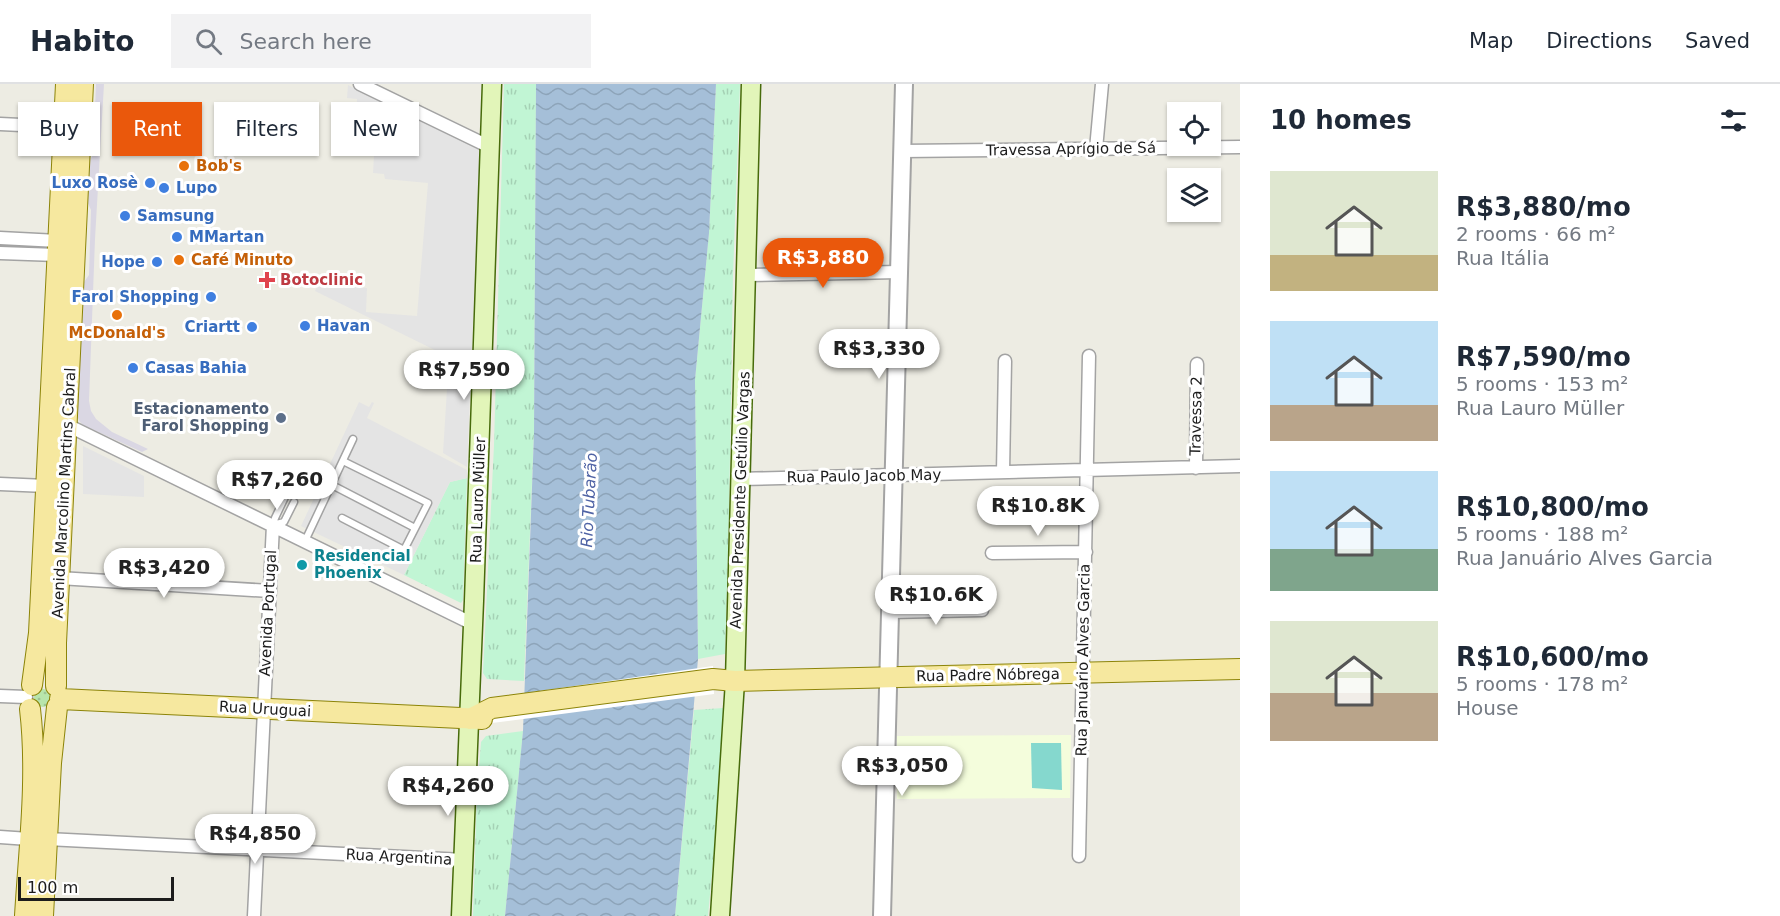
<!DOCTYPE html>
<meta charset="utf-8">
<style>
:root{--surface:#fff;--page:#f2f2f3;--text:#1f2937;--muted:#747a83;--line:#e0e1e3;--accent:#ea580c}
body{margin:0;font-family:"DejaVu Sans",sans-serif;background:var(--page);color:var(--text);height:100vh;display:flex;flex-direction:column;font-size:22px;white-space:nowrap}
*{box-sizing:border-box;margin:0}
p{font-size:20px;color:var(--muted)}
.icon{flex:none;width:33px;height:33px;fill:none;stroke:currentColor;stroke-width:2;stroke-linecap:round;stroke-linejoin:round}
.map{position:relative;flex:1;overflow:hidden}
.drawer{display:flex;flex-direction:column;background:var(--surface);width:540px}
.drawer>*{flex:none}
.banner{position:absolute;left:18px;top:18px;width:570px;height:54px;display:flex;gap:12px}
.controls{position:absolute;left:1167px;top:18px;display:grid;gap:12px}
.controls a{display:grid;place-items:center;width:54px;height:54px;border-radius:0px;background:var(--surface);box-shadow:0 2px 4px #0004;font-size:30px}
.scale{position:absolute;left:18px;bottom:15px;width:156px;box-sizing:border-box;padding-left:6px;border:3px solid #1c1c1c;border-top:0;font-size:16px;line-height:21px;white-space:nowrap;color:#1c1c1c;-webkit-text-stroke:4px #fff;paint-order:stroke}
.price{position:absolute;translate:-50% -51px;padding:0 14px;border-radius:21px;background:#fff;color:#222;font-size:20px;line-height:39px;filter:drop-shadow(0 2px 3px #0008)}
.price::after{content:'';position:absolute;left:50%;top:36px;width:18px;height:14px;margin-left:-9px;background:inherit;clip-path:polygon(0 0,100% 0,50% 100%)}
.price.current{background:var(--accent);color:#fff}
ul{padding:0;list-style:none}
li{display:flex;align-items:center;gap:18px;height:150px;padding:0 30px}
li span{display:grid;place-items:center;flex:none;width:168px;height:120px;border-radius:0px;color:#555}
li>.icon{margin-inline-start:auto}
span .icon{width:72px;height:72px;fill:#fffc;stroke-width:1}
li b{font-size:26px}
h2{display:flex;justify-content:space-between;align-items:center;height:72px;padding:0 30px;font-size:26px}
.tag{padding:0 21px;border-radius:0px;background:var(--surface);box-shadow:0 2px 4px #0004;font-size:21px;line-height:54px}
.tag.current{background:var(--accent);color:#fff}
header{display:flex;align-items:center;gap:36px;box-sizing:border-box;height:84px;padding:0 30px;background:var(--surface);border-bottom:2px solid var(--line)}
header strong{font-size:28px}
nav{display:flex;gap:33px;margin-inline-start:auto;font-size:21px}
.search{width:420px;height:54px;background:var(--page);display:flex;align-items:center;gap:15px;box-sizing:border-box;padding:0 21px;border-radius:0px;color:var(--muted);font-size:22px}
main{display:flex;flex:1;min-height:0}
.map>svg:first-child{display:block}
.education{fill:#f4fddc}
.grass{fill:url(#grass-dots)}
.park{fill:url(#park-tufts)}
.pitch{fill:#85d8ce}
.parking{fill:#e4e4e4}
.plaza{fill:#dad7e3}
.water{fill:url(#water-waves)}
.pier{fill:#fff}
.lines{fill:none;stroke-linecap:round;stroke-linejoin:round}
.service-casing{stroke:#a3a3a3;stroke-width:9}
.minor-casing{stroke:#a3a3a3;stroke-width:15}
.tertiary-casing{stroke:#a3a3a3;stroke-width:20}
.secondary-casing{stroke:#476b0b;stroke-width:21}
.primary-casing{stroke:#8c8409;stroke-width:22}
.service{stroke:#fff;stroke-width:6}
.minor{stroke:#fff;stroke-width:12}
.tertiary{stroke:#fff;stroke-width:16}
.secondary{stroke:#e2f5b9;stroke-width:18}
.primary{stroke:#f6e89f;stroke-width:20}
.food-dot{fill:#e8710a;stroke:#fff;stroke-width:2}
.shop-dot{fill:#3f7fe0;stroke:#fff;stroke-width:2}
.health-dot{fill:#e0444e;stroke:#fff;stroke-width:2}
.service-dot{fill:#5c6f8a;stroke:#fff;stroke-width:2}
.culture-dot{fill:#0f9aa8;stroke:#fff;stroke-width:2}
.labels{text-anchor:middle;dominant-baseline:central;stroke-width:6;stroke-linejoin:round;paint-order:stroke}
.street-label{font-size:15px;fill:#1c1c1c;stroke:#fff}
.food-label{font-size:15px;font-weight:bold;fill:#c56008;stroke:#fff;text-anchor:start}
.shop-label{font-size:15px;font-weight:bold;fill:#366cbe;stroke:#fff;text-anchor:start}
.health-label{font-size:15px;font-weight:bold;fill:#be3a42;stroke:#fff;text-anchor:start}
.service-label{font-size:15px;font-weight:bold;fill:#4e5e75;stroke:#fff;text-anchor:end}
.culture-label{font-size:15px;font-weight:bold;fill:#0d838f;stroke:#fff;text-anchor:start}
.water-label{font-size:16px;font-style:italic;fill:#4f63a5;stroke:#fff}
</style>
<header>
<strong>Habito</strong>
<div class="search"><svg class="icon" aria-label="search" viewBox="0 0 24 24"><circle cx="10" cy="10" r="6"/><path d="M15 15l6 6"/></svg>Search here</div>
<nav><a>Map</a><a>Directions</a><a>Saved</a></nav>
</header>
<main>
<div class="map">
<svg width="1240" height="832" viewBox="0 0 1240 832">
<defs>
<pattern id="grass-dots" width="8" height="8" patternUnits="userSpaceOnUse" patternTransform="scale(1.5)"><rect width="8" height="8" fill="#b8e5ab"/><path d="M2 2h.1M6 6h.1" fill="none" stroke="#9ec493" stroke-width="1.8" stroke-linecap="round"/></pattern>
<pattern id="park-tufts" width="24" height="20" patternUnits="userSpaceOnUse" patternTransform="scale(1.5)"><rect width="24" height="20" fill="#c1f5d4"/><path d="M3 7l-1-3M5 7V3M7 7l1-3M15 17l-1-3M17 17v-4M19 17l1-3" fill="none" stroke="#a5d1b5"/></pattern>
<pattern id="water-waves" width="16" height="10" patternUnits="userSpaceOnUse" patternTransform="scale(1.5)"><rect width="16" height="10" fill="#a5bfd8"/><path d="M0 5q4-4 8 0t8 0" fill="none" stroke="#8da4b9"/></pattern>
</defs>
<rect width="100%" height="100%" fill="#edece3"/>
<path class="education" d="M1071,651L1070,714L897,715V652Z"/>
<path class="grass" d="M34 614a9 9 0 1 1 18 0a9 9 0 1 1-18 0Z"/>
<path class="park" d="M504,0H536L534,349L524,597L487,595L483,589L494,361Z
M716,0H740L733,192L729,429L725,570L698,575L695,296L709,149Z
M467,394L463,516L461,519L404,491L450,398Z
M723,624L714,767L708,832H675L694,626Z
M523,647L505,832H473L477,709L481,658L486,652Z"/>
<path class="pitch" d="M1031,659H1061L1062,706L1032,704Z"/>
<path class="parking" d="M348,1L480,66L467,383L443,369L449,273L315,207L319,198L367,204L366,228L417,232L428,99L385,95L384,90L373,89L374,71L354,70L357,15L347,14Z
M359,318L369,323L372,318L374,319L367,334L467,386V394L450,398L404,491L301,442Z
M83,362L144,392V413L83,410Z"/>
<path class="plaza" d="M96,0H104L95,155L89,317L91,327L96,335L112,348L148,365L142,368L83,341L80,338L76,330L82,201L89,191L91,126L87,117L88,79L93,71Z"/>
<path class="water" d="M536,0H716L709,149L695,296L698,575L675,832H505L523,647L534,349Z"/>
<path class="pier" d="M713,582L714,610L492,639L491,614Z"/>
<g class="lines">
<g class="service-casing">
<path id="service" d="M332,401L415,444
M342,434L404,466L428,419L343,377
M273,441L284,438L294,418
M273,441L275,434L285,413
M305,457L353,355"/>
</g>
<g class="minor-casing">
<path id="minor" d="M360,0L490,63
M0,40L63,43
M1096,65L1102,0
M902,67L1240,63
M0,154L58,157
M0,169L57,171
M746,191L899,188
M67,341L473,540
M1196,384L1197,280
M1003,388L1005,277
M740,395L1240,382
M0,400L46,402
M992,469L1086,468
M59,494L270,507
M890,528L982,526
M0,612L26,613
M0,753L29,755
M47,755L464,776
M1079,772L1089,272
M254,832L273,441"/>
</g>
<g class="tertiary-casing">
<path id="tertiary" d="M882,832L904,0"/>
</g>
<g class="secondary-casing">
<path id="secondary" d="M461,832L474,517L492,0
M720,832L735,597L751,0"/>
</g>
<g class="primary-casing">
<path id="primary" d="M32,601L39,549L66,0
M56,602V559L83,0
M60,615L482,635
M470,635L492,624L713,595L735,597L1240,585
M25,832C29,764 38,693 30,625
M43,832L51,679L57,623"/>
</g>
<use href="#service" class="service"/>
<use href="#minor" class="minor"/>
<use href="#tertiary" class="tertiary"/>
<use href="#secondary" class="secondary"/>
<use href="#primary" class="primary"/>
</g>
<g class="food-dot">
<circle cx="184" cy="82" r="6"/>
<circle cx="179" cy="176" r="6"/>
<circle cx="117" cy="231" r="6"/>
</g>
<g class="shop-dot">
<circle cx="150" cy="99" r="6"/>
<circle cx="164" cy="104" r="6"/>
<circle cx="125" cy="132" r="6"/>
<circle cx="177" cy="153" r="6"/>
<circle cx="157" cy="178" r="6"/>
<circle cx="211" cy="213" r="6"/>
<circle cx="305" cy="242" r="6"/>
<circle cx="252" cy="243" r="6"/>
<circle cx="133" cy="284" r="6"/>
</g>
<path class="health-dot" d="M264 187h6v6h6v6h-6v6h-6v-6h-6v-6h6z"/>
<circle class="service-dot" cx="281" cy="334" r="6"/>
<circle class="culture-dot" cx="302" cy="481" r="6"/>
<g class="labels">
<g class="street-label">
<text transform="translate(1071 65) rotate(-1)">Travessa Aprígio de Sá</text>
<text transform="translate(1196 332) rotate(-89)">Travessa 2</text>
<text transform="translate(864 392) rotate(-1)">Rua Paulo Jacob May</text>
<text transform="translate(64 409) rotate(-87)">Avenida Marcolino Martins Cabral</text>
<text transform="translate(478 416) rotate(-88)">Rua Lauro Müller</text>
<text transform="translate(740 416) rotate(-88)">Avenida Presidente Getúlio Vargas</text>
<text transform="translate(268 529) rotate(-87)">Avenida Portugal</text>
<text transform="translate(1083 576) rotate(-89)">Rua Januário Alves Garcia</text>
<text transform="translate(988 591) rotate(-1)">Rua Padre Nóbrega</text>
<text transform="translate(265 625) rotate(3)">Rua Uruguai</text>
<text transform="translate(399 773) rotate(3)">Rua Argentina</text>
</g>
<g class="food-label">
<text x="196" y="82">Bob's</text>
<text x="191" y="176">Café Minuto</text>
<text x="117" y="249" text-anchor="middle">McDonald's</text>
</g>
<g class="shop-label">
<text x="138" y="99" text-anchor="end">Luxo Rosè</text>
<text x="176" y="104">Lupo</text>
<text x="137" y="132">Samsung</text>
<text x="189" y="153">MMartan</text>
<text x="145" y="178" text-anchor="end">Hope</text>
<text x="199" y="213" text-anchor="end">Farol Shopping</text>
<text x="317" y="242">Havan</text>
<text x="240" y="243" text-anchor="end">Criartt</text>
<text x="145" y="284">Casas Bahia</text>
</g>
<g class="health-label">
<text x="280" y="196">Botoclinic</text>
</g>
<g class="service-label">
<text x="269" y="325">Estacionamento<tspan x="269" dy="17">Farol Shopping</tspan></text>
</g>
<g class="culture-label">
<text x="314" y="472">Residencial<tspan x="314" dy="17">Phoenix</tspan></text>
</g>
<g class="water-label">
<text transform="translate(589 416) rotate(-87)">Rio Tubarão</text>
</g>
</g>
</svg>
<div class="controls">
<a><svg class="icon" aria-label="locate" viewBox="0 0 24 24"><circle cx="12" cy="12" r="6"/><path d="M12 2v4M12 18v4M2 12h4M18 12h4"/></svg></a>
<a><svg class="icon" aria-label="layers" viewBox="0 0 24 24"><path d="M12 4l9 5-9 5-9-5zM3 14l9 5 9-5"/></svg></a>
</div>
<div class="scale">100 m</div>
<b class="price current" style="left:823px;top:205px">R$3,880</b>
<b class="price" style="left:879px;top:296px">R$3,330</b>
<b class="price" style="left:464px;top:317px">R$7,590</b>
<b class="price" style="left:277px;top:427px">R$7,260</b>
<b class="price" style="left:1038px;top:453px">R$10.8K</b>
<b class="price" style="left:164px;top:515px">R$3,420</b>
<b class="price" style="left:936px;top:542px">R$10.6K</b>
<b class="price" style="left:902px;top:713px">R$3,050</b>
<b class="price" style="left:448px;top:733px">R$4,260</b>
<b class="price" style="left:255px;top:781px">R$4,850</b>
<div class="banner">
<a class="tag">Buy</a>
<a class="tag current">Rent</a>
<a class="tag">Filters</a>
<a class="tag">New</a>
</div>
</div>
<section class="drawer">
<h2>10 homes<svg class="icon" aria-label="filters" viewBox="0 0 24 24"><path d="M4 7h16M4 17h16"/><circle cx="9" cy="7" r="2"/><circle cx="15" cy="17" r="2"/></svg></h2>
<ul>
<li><span style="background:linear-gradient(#dfe7d0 70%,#c2b280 0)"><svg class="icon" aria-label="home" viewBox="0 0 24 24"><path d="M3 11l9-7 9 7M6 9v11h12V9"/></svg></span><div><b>R$3,880/mo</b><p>2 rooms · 66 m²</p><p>Rua Itália</p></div></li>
<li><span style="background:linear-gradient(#bfe0f5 70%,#b9a48a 0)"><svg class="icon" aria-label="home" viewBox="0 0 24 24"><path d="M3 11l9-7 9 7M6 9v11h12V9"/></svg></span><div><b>R$7,590/mo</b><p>5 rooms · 153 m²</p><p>Rua Lauro Müller</p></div></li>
<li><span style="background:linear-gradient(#bfe0f5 65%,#7fa58c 0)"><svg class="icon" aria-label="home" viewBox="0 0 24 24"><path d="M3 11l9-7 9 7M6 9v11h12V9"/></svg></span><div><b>R$10,800/mo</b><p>5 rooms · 188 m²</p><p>Rua Januário Alves Garcia</p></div></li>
<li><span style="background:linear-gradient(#dfe7d0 60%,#b9a48a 0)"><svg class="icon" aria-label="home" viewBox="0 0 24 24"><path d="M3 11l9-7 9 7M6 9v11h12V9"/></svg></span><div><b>R$10,600/mo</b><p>5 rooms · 178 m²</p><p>House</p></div></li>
</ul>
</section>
</main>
